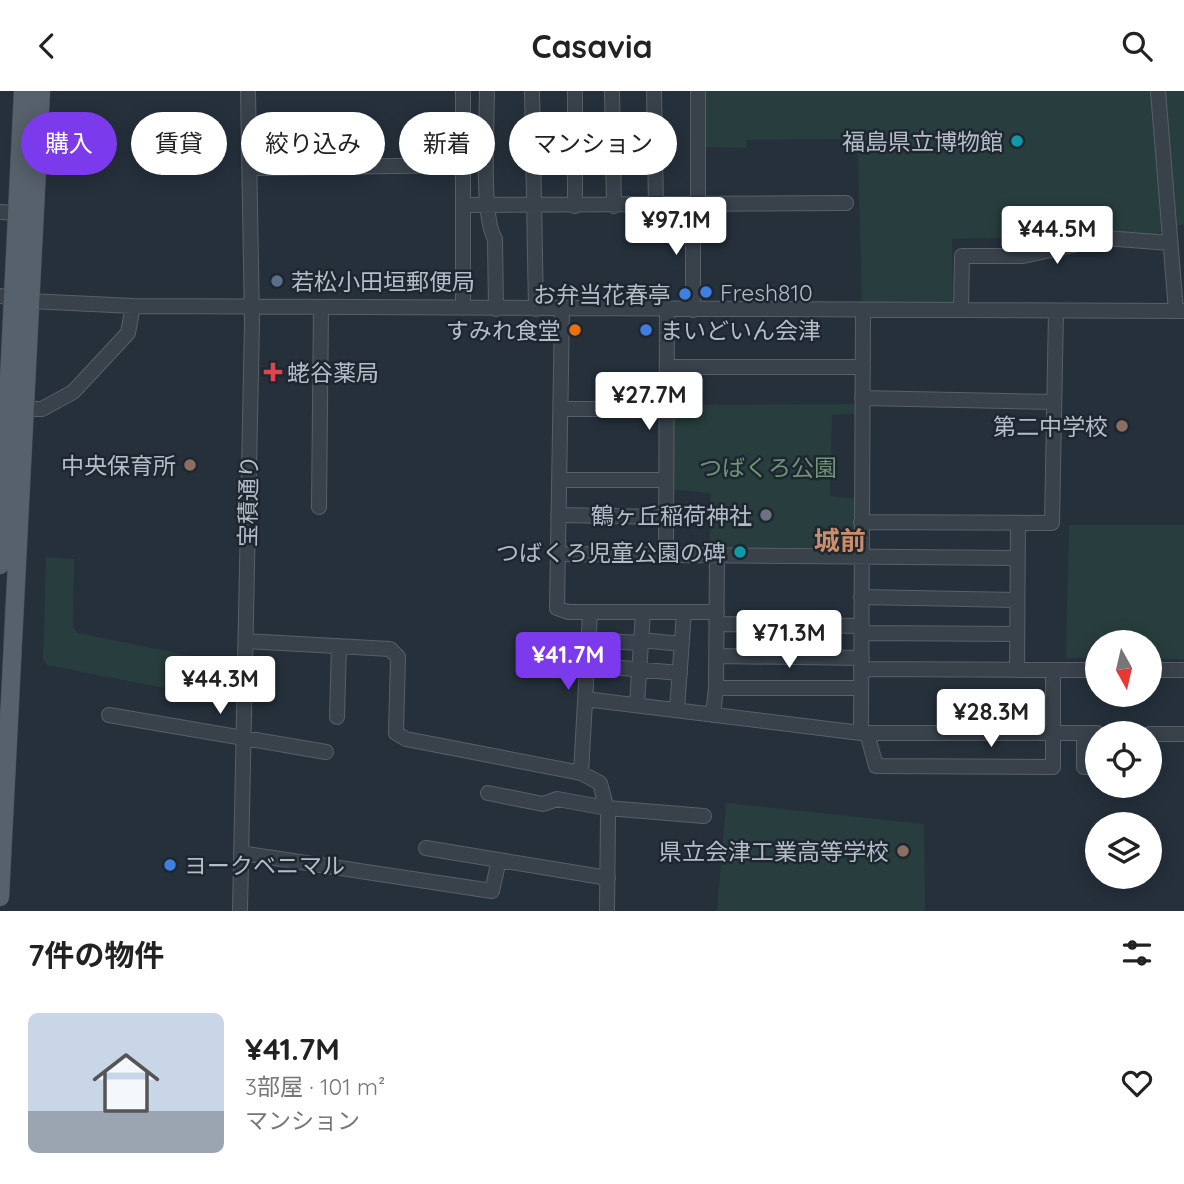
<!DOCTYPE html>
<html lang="ja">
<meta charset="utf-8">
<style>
:root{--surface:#fff;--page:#f2f2f2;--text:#222;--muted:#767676;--accent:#7c3aed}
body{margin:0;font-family:Quicksand,"Noto Sans JP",sans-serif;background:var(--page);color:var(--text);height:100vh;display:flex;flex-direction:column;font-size:26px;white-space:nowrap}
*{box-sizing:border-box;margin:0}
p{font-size:23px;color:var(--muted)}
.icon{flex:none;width:38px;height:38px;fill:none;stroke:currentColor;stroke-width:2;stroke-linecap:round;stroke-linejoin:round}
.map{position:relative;height:820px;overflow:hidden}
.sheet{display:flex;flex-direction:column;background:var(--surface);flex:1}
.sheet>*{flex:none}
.banner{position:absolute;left:21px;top:21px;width:700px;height:63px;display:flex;gap:14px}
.needle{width:46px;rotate:172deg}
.buttons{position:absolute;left:1085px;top:539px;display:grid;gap:14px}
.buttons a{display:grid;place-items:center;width:77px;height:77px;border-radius:50%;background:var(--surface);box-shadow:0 4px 18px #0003;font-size:35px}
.price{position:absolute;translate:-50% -60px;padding:0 16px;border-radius:7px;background:#fff;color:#222;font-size:23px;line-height:46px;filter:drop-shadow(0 2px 4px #0008)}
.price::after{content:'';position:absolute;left:50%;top:42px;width:21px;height:16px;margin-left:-10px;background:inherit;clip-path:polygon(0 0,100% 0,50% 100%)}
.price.on{background:var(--accent);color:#fff}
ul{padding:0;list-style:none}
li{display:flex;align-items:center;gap:21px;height:175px;padding:0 28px}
li span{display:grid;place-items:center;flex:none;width:196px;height:140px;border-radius:10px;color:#555}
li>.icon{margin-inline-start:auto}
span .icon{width:84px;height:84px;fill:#fffc;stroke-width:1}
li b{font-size:30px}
h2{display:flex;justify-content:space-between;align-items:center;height:84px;padding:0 28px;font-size:30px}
.pill{padding:0 24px;border-radius:32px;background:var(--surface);box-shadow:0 4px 18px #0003;font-size:24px;line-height:63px}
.pill.on{background:var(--accent);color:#fff}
header{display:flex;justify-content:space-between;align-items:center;height:91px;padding:0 28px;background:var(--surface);font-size:32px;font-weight:700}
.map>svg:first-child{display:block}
.green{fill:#283d3d}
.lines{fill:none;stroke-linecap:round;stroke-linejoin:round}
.minor-casing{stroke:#576069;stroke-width:16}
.major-casing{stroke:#424b54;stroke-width:19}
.minor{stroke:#39424b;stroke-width:14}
.major{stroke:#57616b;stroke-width:18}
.culture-dot{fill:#0f9aa8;stroke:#1e2730;stroke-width:2.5}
.service-dot{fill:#5c6f8a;stroke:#1e2730;stroke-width:2.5}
.shop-dot{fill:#3f7fe0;stroke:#1e2730;stroke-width:2.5}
.food-dot{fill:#e8710a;stroke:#1e2730;stroke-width:2.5}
.health-dot{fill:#e0444e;stroke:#1e2730;stroke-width:2.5}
.education-dot{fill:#8d6e63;stroke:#1e2730;stroke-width:2.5}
.worship-dot{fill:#6b7280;stroke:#1e2730;stroke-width:2.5}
.labels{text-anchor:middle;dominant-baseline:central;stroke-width:5;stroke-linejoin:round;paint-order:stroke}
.poi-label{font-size:23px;fill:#b4bdc7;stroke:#1e2730;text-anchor:end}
.park-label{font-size:23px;fill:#6d9674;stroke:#1e2730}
.street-label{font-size:23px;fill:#b4bdc7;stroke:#1e2730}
.quarter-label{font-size:26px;font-weight:bold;fill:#cc8e6a;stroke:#1e2730}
</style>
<header><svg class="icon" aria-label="back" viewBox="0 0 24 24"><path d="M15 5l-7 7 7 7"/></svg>Casavia<svg class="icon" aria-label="search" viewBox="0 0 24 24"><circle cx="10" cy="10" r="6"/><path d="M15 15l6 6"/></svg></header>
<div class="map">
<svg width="1184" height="820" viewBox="0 0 1184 820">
<rect width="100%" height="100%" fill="#25303b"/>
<path class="green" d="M699,0H1184V133L1157,143L952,148L953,217L862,218L858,64L844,48L747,49V46L746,57L699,56Z
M860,313V323L832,324L830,405L860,408L858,460L709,463L711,402L668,398L669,314Z
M14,381L0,666L4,522Z
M1069,434H1184V568H1150V551H1097V567H1066Z
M46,466L74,468L73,536L78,542L231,573L232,608L230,610L47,574L43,569Z
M726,712L924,733L925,820H717Z"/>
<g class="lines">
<g class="minor-casing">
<path id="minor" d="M463,0V217
M487,0C487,31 481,127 495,148L496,218
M532,0L536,218
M575,0V115
M612,0L614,115
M654,0L656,115
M1158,0L1176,220
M251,77L464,74
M464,114L846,112
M698,114V0
M0,121L16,122
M0,205L30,210L133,215L1184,220
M562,219L557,517L568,521H717
M693,219V114
M961,219L962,165H1023L1105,147L1170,152
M667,276H863
M862,307L1054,311
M25,318H42L73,301L128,242L133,215
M562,318H667
M559,389H666
M319,416L321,216
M558,424L666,426
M861,431L1052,432L1056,220
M557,463L1017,467
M666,464L667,218
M861,506L1017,509
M717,533L862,535
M862,542L1017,543
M588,549L640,552
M641,549L682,553
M246,550L390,558L398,566L396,642L406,648L581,682L600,692L608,723L607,820
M717,565L862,567
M587,574L680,582
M861,578L1097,579
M1017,579L1018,432
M1150,579H1184
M716,597H861
M585,608L861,642H1097
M637,613L643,521
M677,618L684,521
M109,624L326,661
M713,624L716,597L717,464
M337,626L339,555
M861,642L863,220
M867,642L876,675L1053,676V579
M1084,642V676H1097
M1150,643H1184
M581,682L590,522
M488,702L543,713L557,708L607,717L704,725
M426,757L608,787
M241,762L492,800L499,769
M240,820L252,231L248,0"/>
</g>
<g class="major-casing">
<path id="major" d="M0,474L23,0
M0,806L41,0"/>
</g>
<use href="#minor" class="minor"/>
<use href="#major" class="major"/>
</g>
<g class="culture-dot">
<circle cx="1017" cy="50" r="7"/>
<circle cx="740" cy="461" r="7"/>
</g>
<circle class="service-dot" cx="277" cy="190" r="7"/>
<g class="shop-dot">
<circle cx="706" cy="201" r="7"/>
<circle cx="685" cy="203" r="7"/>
<circle cx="646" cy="239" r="7"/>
<circle cx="170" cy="774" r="7"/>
</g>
<circle class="food-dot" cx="575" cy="239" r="7"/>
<path class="health-dot" d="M269.5 270.5h7v7h7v7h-7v7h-7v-7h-7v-7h7z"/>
<g class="education-dot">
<circle cx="1122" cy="335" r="7"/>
<circle cx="190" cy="374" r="7"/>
<circle cx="903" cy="760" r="7"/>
</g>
<circle class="worship-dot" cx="766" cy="424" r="7"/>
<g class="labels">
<g class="poi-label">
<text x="1003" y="50">福島県立博物館</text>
<text x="291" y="190" text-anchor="start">若松小田垣郵便局</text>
<text x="720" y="201" text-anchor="start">Fresh810</text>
<text x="671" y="203">お弁当花春亭</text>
<text x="561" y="239">すみれ食堂</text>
<text x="660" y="239" text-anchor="start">まいどいん会津</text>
<text x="287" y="281" text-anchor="start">蛯谷薬局</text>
<text x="1108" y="335">第二中学校</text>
<text x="176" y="374">中央保育所</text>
<text x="752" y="424">鶴ヶ丘稲荷神社</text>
<text x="726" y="461">つばくろ児童公園の碑</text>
<text x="889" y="760">県立会津工業高等学校</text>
<text x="184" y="774" text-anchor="start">ヨークベニマル</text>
</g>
<g class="park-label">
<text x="768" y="376">つばくろ公園</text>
</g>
<g class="street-label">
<text transform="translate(248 410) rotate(-89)">宝積通り</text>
</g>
<g class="quarter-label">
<text x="840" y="449">城前</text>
</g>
</g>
</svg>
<div class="buttons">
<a><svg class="needle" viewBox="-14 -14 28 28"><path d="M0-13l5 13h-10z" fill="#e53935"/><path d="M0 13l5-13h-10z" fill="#767676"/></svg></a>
<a><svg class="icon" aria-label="locate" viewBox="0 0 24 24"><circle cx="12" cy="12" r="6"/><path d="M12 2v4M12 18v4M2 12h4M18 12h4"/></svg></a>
<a><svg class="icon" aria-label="layers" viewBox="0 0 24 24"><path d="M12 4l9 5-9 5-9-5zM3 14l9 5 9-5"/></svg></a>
</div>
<b class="price" style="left:676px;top:166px">¥97.1M</b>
<b class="price" style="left:1057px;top:175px">¥44.5M</b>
<b class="price" style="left:649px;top:341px">¥27.7M</b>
<b class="price" style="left:789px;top:579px">¥71.3M</b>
<b class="price on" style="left:568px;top:601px">¥41.7M</b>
<b class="price" style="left:220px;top:625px">¥44.3M</b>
<b class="price" style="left:991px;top:658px">¥28.3M</b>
<div class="banner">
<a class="pill on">購入</a>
<a class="pill">賃貸</a>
<a class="pill">絞り込み</a>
<a class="pill">新着</a>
<a class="pill">マンション</a>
</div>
</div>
<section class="sheet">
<h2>7件の物件<svg class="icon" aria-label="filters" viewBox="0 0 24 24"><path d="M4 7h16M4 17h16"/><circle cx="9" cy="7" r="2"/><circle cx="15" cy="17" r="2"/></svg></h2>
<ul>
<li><span style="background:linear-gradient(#c9d6e8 70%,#9aa5b1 0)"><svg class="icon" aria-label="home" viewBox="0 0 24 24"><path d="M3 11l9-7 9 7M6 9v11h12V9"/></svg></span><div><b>¥41.7M</b><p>3部屋 · 101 m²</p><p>マンション</p></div><svg class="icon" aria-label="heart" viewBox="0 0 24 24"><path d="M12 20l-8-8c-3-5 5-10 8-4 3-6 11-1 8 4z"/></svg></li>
</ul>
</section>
